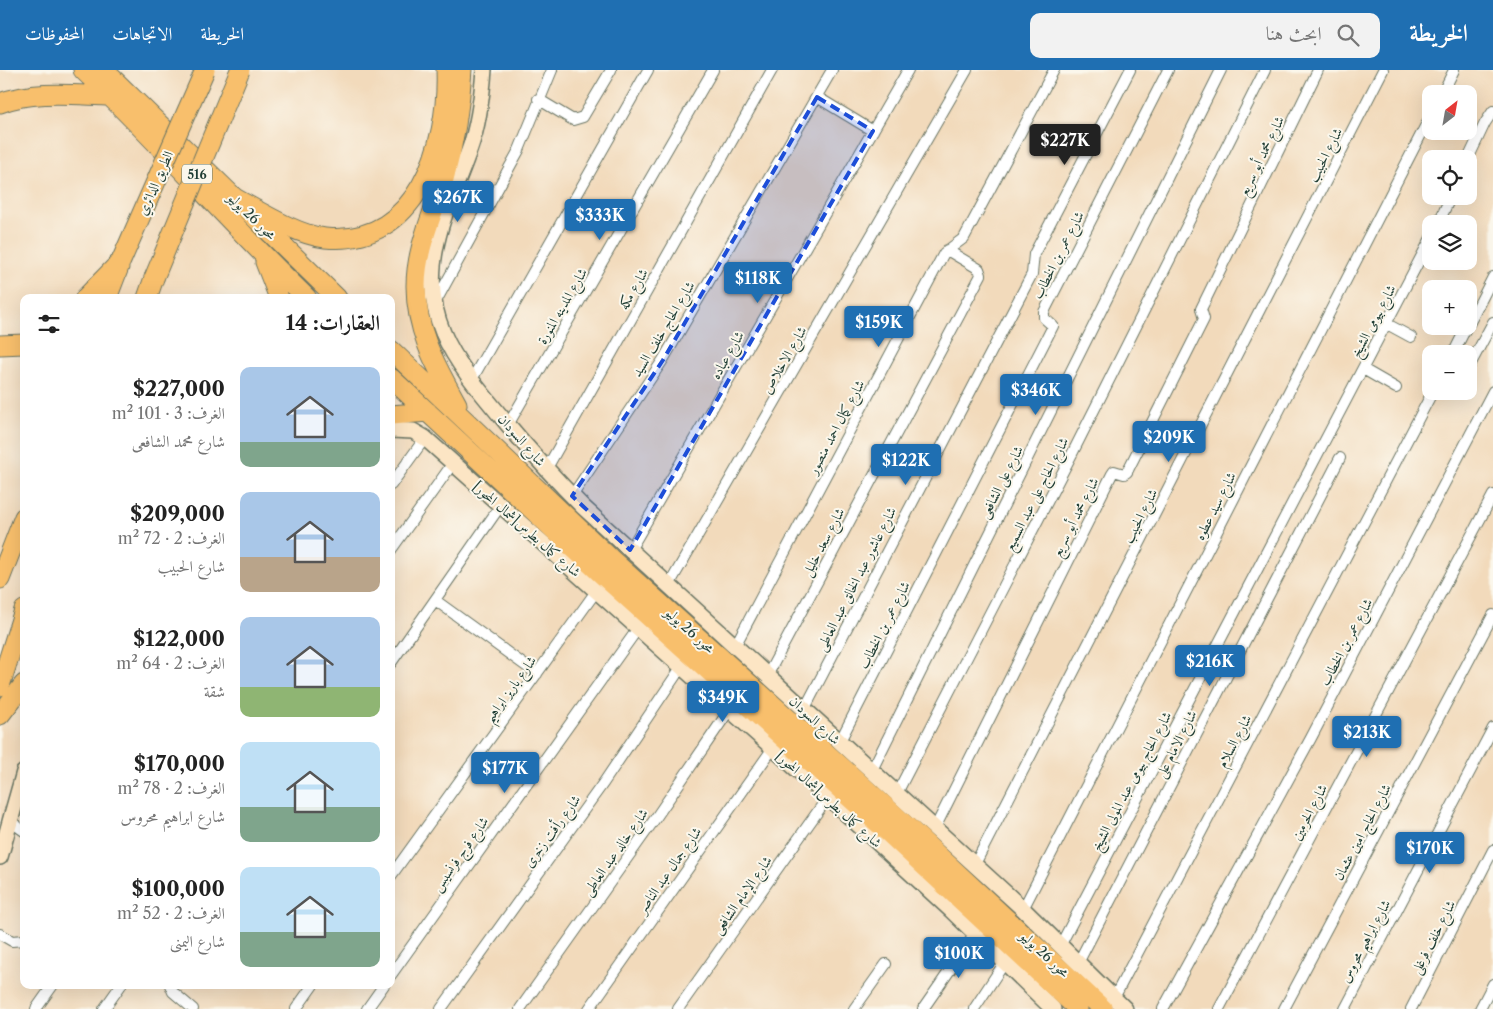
<!DOCTYPE html>
<html lang="ar">
<meta charset="utf-8">
<style>
:root{--surface:#fff;--page:#f2f2f2;--text:#222;--muted:#767676;--accent:#1f6fb2}
body{margin:0;font-family:"Libre Caslon Text",Amiri,serif;background:var(--page);color:var(--text);direction:rtl;height:100vh;display:flex;flex-direction:column;font-size:19px;white-space:nowrap}
*{box-sizing:border-box;margin:0}
p{font-size:16px;color:var(--muted)}
.icon{flex:none;width:28px;height:28px;fill:none;stroke:currentColor;stroke-width:2;stroke-linecap:round;stroke-linejoin:round}
.map{position:relative;flex:1;overflow:hidden;direction:ltr}
.side{position:absolute;left:20px;top:224px;width:375px;height:695px;display:flex;flex-direction:column;background:var(--surface);border-radius:10px;box-shadow:0 5px 20px #0002;direction:rtl}
.side>*{flex:none}
.needle{width:32px;rotate:31deg}
.tools{position:absolute;left:1422px;top:15px;display:grid;gap:10px}
.tools a{display:grid;place-items:center;width:55px;height:55px;border-radius:10px;background:var(--surface);box-shadow:0 5px 20px #0002;font-size:25px}
.price{position:absolute;translate:-50% -42px;padding:0 11px;border-radius:5px;background:var(--accent);color:#fff;font-size:16px;line-height:32px;filter:drop-shadow(0 1px 2px #0008)}
.price::after{content:'';position:absolute;left:50%;top:30px;width:15px;height:11px;margin-left:-8px;background:inherit;clip-path:polygon(0 0,100% 0,50% 100%)}
.price.current{background:#222;color:#fff}
ul{padding:0;list-style:none}
li{display:flex;align-items:center;gap:15px;height:125px;padding:0 15px}
li span{display:grid;place-items:center;flex:none;width:140px;height:100px;border-radius:10px;color:#555}
li>.icon{margin-inline-start:auto}
span .icon{width:60px;height:60px;fill:#fffc;stroke-width:1}
li b{font-size:21px}
h2{display:flex;justify-content:space-between;align-items:center;height:60px;padding:0 15px;font-size:21px}
header{display:flex;align-items:center;gap:30px;box-sizing:border-box;height:70px;padding:0 25px;background:var(--accent);color:#fff}
header strong{font-size:24px}
nav{display:flex;gap:28px;margin-inline-start:auto;font-size:18px}
.search{width:350px;height:45px;background:var(--page);display:flex;align-items:center;gap:12px;box-sizing:border-box;padding:0 18px;border-radius:10px;color:var(--muted);font-size:19px}
.map>svg:first-child{display:block}
.lines{fill:none;stroke-linecap:round;stroke-linejoin:round}
.street-casing{stroke:#697463;stroke-width:12}
.secondary-casing{stroke:#697463;stroke-width:18}
.highway-casing{stroke:#697463;stroke-width:21}
.street{stroke:#fff;stroke-width:10}
.secondary{stroke:#fce5c4;stroke-width:15}
.highway{stroke:#f8bf6c;stroke-width:19}
.highway-bridge-casing{stroke:#697463;stroke-width:21;stroke-linecap:butt}
.highway-bridge{stroke:#f8bf6c;stroke-width:19}
.marked{fill:#1d4ed8;fill-opacity:0.2;stroke:#1d4ed8;stroke-width:4;stroke-dasharray:10 6;stroke-linejoin:round}
.labels{text-anchor:middle;dominant-baseline:central;stroke-width:4;stroke-linejoin:round;paint-order:stroke}
.shield{fill:#fbf7ec;stroke:#61756b;stroke-width:1}
.shield-label{font-size:12px;font-weight:bold;fill:#1f3d34}
.street-label{font-size:14px;fill:#1f3d34;stroke:#fbf7ec}
</style>
<header>
<strong>الخريطة</strong>
<div class="search"><svg class="icon" aria-label="search" viewBox="0 0 24 24"><circle cx="10" cy="10" r="6"/><path d="M15 15l6 6"/></svg>ابحث هنا</div>
<nav><a>الخريطة</a><a>الاتجاهات</a><a>المحفوظات</a></nav>
</header>
<div class="map">
<svg width="1493" height="939" viewBox="0 0 1493 939">
<rect width="100%" height="100%" fill="#fbf7ec"/>
<filter id="ink" filterUnits="userSpaceOnUse"><feTurbulence type="fractalNoise" baseFrequency=".02" numOctaves="2"/><feDisplacementMap in="SourceGraphic" scale="10" xChannelSelector="R" yChannelSelector="G"/><feConvolveMatrix kernelMatrix="1 2 1 2 8 2 1 2 1" color-interpolation-filters="sRGB"/></filter>
<filter id="wash" filterUnits="userSpaceOnUse"><feTurbulence type="fractalNoise" baseFrequency=".0096" numOctaves="4" result="noise"/><feDisplacementMap in="SourceGraphic" scale="20" xChannelSelector="R" yChannelSelector="G"/><feGaussianBlur stdDeviation="1.12" result="paint"/><feColorMatrix in="noise" values="0 0 0 0 0 0 0 0 0 0 0 0 0 0 0 0 0 1.4 0 .05"/><feComposite in="paint" operator="in"/></filter>
<g filter="url(#wash)">
<rect width="100%" height="100%" fill="#f2dabb"/>
</g>
<g filter="url(#ink)">
<g class="lines">
<g class="street-casing">
<path id="street" d="M1442,24L1454,0
M817,27L873,61
M538,29L573,50L583,47L611,0
M1468,89L1485,53L1493,41
M1438,154L1451,126
M435,233L519,80L552,0
M1387,254L1411,267
M1469,254L1493,207
M1453,284L1467,256
M1469,297L1493,252
M1363,299L1396,318
M471,311L648,0
M508,355L713,0
M547,398L772,0
M391,415L425,368
M572,426L663,290L832,0
M391,480L453,393
M630,480L908,0
M669,515L967,0
M435,530L537,604
M735,576L944,183L964,168L1054,0
M391,593L501,435
M767,606L981,205L979,199L947,180
M804,640L1032,204L1034,184L1130,0
M839,673L1053,256L1044,248V242L1168,0
M871,702L1221,0
M896,725L1072,384L1265,0
M10,751L24,761
M934,760L1112,404L1114,401L1124,404L1127,402L1204,249L1201,239L1318,0
M974,796L1383,0
M391,806L597,520
M1023,839L1431,45
M0,864L12,871L24,870
M1060,876L1431,168
M1078,893L1340,388
M391,905L639,557
M170,915L173,922L193,939
M1114,928L1433,321
M36,939L53,915
M104,939L121,915
M296,939L313,915
M367,939L384,915
M441,939L604,712L682,596
M520,939L657,746L730,639
M589,939L773,678
M678,939L828,727
M854,939L886,894
M923,939L975,864
M974,939L1005,892
M1163,939L1311,668L1493,321
M1219,939L1493,425
M1284,939L1493,545
M1345,939L1493,658
M1411,939L1493,780
M1480,939L1493,914"/>
</g>
<g class="secondary-casing">
<path id="secondary" d="M484,0C482,26 479,53 470,78C461,104 449,130 441,156C415,244 451,287 504,350C529,380 555,409 583,437L1023,839L1125,939
M391,360L413,361L425,368L828,727L951,840L1053,939
M0,787L24,702"/>
</g>
<g class="highway-casing">
<path id="highway" d="M83,0C160,73 230,154 307,228
M104,0L337,228
M0,33C36,20 73,25 110,26
M231,126C258,140 296,165 325,168C417,177 449,75 446,0
M265,192L279,228
M85,228L121,191
M107,228L119,197
M147,228L154,208
M0,275L24,274
M391,280L610,488L894,744L1103,939
M391,308L599,502L882,757L1078,939
M457,334C436,296 416,262 416,216C416,178 433,145 444,109C454,73 460,37 462,0
M391,345L428,342
M0,509L24,447
M0,616L24,540
M0,645L24,614"/>
</g>
<use href="#street" class="street"/>
<use href="#secondary" class="secondary"/>
<use href="#highway" class="highway"/>
<g class="highway-bridge-casing">
<path id="highway-bridge" d="M121,191L205,0
M154,208L240,0"/>
</g>
<use href="#highway-bridge" class="highway-bridge"/>
</g>
</g>
<path class="marked" d="M817,27L873,61L630,480L572,426L663,290Z"/>
<g class="labels">
<rect class="shield" x="182" y="94.5" width="30" height="19" rx="4"/>
<g class="shield-label">
<text x="197" y="104">516</text>
</g>
<g class="street-label">
<text transform="translate(1325 85) rotate(-63)">شارع الحبيب</text>
<text transform="translate(1261 86) rotate(-64)">شارع محمد أبو سريع</text>
<text transform="translate(155 113) rotate(-66)">الطريق الدائري</text>
<text transform="translate(252 146) rotate(44)">محور 26 يوليو</text>
<text transform="translate(1058 185) rotate(-63)">شارع عمر بن الخطاب</text>
<text transform="translate(633 219) rotate(-60)">شارع مكه</text>
<text transform="translate(562 236) rotate(-60)">شارع المدينه المنورة</text>
<text transform="translate(1373 251) rotate(-62)">شارع بيومى الشيخ</text>
<text transform="translate(663 259) rotate(-59)">شارع الحاج خلف السيد</text>
<text transform="translate(727 285) rotate(-60)">شارع عباده</text>
<text transform="translate(784 290) rotate(-60)">شارع الاخلاص</text>
<text transform="translate(836 357) rotate(-62)">شارع كمال احمد منصور</text>
<text transform="translate(522 370) rotate(49)">شارع السودان</text>
<text transform="translate(1001 412) rotate(-63)">شارع على الشافعى</text>
<text transform="translate(1036 424) rotate(-63)">شارع الحاج على عبد السميع</text>
<text transform="translate(1215 436) rotate(-63)">شارع سيد عطوه</text>
<text transform="translate(1140 446) rotate(-63)">شارع الحبيب</text>
<text transform="translate(1075 447) rotate(-63)">شارع محمد أبو سريع</text>
<text transform="translate(527 459) rotate(41)">شارع كمال بطرس[شمال المحور]</text>
<text transform="translate(823 472) rotate(-62)">شارع سعد خليل</text>
<text transform="translate(856 509) rotate(-63)">شارع عاشور عبد الخالق عبد العاطى</text>
<text transform="translate(884 555) rotate(-63)">شارع عمر بن الخطاب</text>
<text transform="translate(690 560) rotate(42)">محور 26 يوليو</text>
<text transform="translate(1346 572) rotate(-62)">شارع عمر بن الخطاب</text>
<text transform="translate(510 619) rotate(-54)">شارع باريز ابراهيم</text>
<text transform="translate(815 650) rotate(43)">شارع السودان</text>
<text transform="translate(1234 671) rotate(-62)">شارع السلام</text>
<text transform="translate(1176 674) rotate(-63)">شارع الامام على</text>
<text transform="translate(1131 711) rotate(-62)">شارع الحاج بيومى عبد المولى الشيخ</text>
<text transform="translate(829 729) rotate(42)">شارع كمال بطرس[شمال المحور]</text>
<text transform="translate(1309 742) rotate(-62)">شارع الحرمين</text>
<text transform="translate(552 761) rotate(-54)">شارع رأفت زخرى</text>
<text transform="translate(1362 762) rotate(-62)">شارع الحاج امين عثمان</text>
<text transform="translate(615 782) rotate(-55)">شارع خالد عبد العاطى</text>
<text transform="translate(460 784) rotate(-55)">شارع فرج فرنسيس</text>
<text transform="translate(669 800) rotate(-55)">شارع جمال عبد الناصر</text>
<text transform="translate(742 825) rotate(-55)">شارع الإمام الشافعى</text>
<text transform="translate(1433 867) rotate(-63)">شارع خلف فرغلى</text>
<text transform="translate(1365 871) rotate(-62)">شارع ابراهيم محروس</text>
<text transform="translate(1045 884) rotate(43)">محور 26 يوليو</text>
</g>
</g>
</svg>
<div class="tools">
<a><svg class="needle" viewBox="-14 -14 28 28"><path d="M0-13l5 13h-10z" fill="#e53935"/><path d="M0 13l5-13h-10z" fill="#767676"/></svg></a>
<a><svg class="icon" aria-label="locate" viewBox="0 0 24 24"><circle cx="12" cy="12" r="6"/><path d="M12 2v4M12 18v4M2 12h4M18 12h4"/></svg></a>
<a><svg class="icon" aria-label="layers" viewBox="0 0 24 24"><path d="M12 4l9 5-9 5-9-5zM3 14l9 5 9-5"/></svg></a>
<a>+</a>
<a>−</a>
</div>
<b class="price current" style="left:1065px;top:96px">$227K</b>
<b class="price" style="left:458px;top:153px">$267K</b>
<b class="price" style="left:600px;top:171px">$333K</b>
<b class="price" style="left:758px;top:234px">$118K</b>
<b class="price" style="left:879px;top:278px">$159K</b>
<b class="price" style="left:1036px;top:346px">$346K</b>
<b class="price" style="left:1169px;top:393px">$209K</b>
<b class="price" style="left:906px;top:416px">$122K</b>
<b class="price" style="left:1210px;top:617px">$216K</b>
<b class="price" style="left:723px;top:653px">$349K</b>
<b class="price" style="left:1367px;top:688px">$213K</b>
<b class="price" style="left:505px;top:724px">$177K</b>
<b class="price" style="left:1430px;top:804px">$170K</b>
<b class="price" style="left:959px;top:909px">$100K</b>
<section class="side">
<h2>العقارات: 14<svg class="icon" aria-label="filters" viewBox="0 0 24 24"><path d="M4 7h16M4 17h16"/><circle cx="9" cy="7" r="2"/><circle cx="15" cy="17" r="2"/></svg></h2>
<ul>
<li><span style="background:linear-gradient(#a9c7e8 75%,#7fa58c 0)"><svg class="icon" aria-label="home" viewBox="0 0 24 24"><path d="M3 11l9-7 9 7M6 9v11h12V9"/></svg></span><div><b>$227,000</b><p>الغرف: 3 · 101 m²</p><p>شارع محمد الشافعى</p></div></li>
<li><span style="background:linear-gradient(#a9c7e8 65%,#b9a48a 0)"><svg class="icon" aria-label="home" viewBox="0 0 24 24"><path d="M3 11l9-7 9 7M6 9v11h12V9"/></svg></span><div><b>$209,000</b><p>الغرف: 2 · 72 m²</p><p>شارع الحبيب</p></div></li>
<li><span style="background:linear-gradient(#a9c7e8 70%,#8fb573 0)"><svg class="icon" aria-label="home" viewBox="0 0 24 24"><path d="M3 11l9-7 9 7M6 9v11h12V9"/></svg></span><div><b>$122,000</b><p>الغرف: 2 · 64 m²</p><p>شقة</p></div></li>
<li><span style="background:linear-gradient(#bfe0f5 65%,#7fa58c 0)"><svg class="icon" aria-label="home" viewBox="0 0 24 24"><path d="M3 11l9-7 9 7M6 9v11h12V9"/></svg></span><div><b>$170,000</b><p>الغرف: 2 · 78 m²</p><p>شارع ابراهيم محروس</p></div></li>
<li><span style="background:linear-gradient(#bfe0f5 65%,#7fa58c 0)"><svg class="icon" aria-label="home" viewBox="0 0 24 24"><path d="M3 11l9-7 9 7M6 9v11h12V9"/></svg></span><div><b>$100,000</b><p>الغرف: 2 · 52 m²</p><p>شارع اليمنى</p></div></li>
</ul>
</section>
</div>
